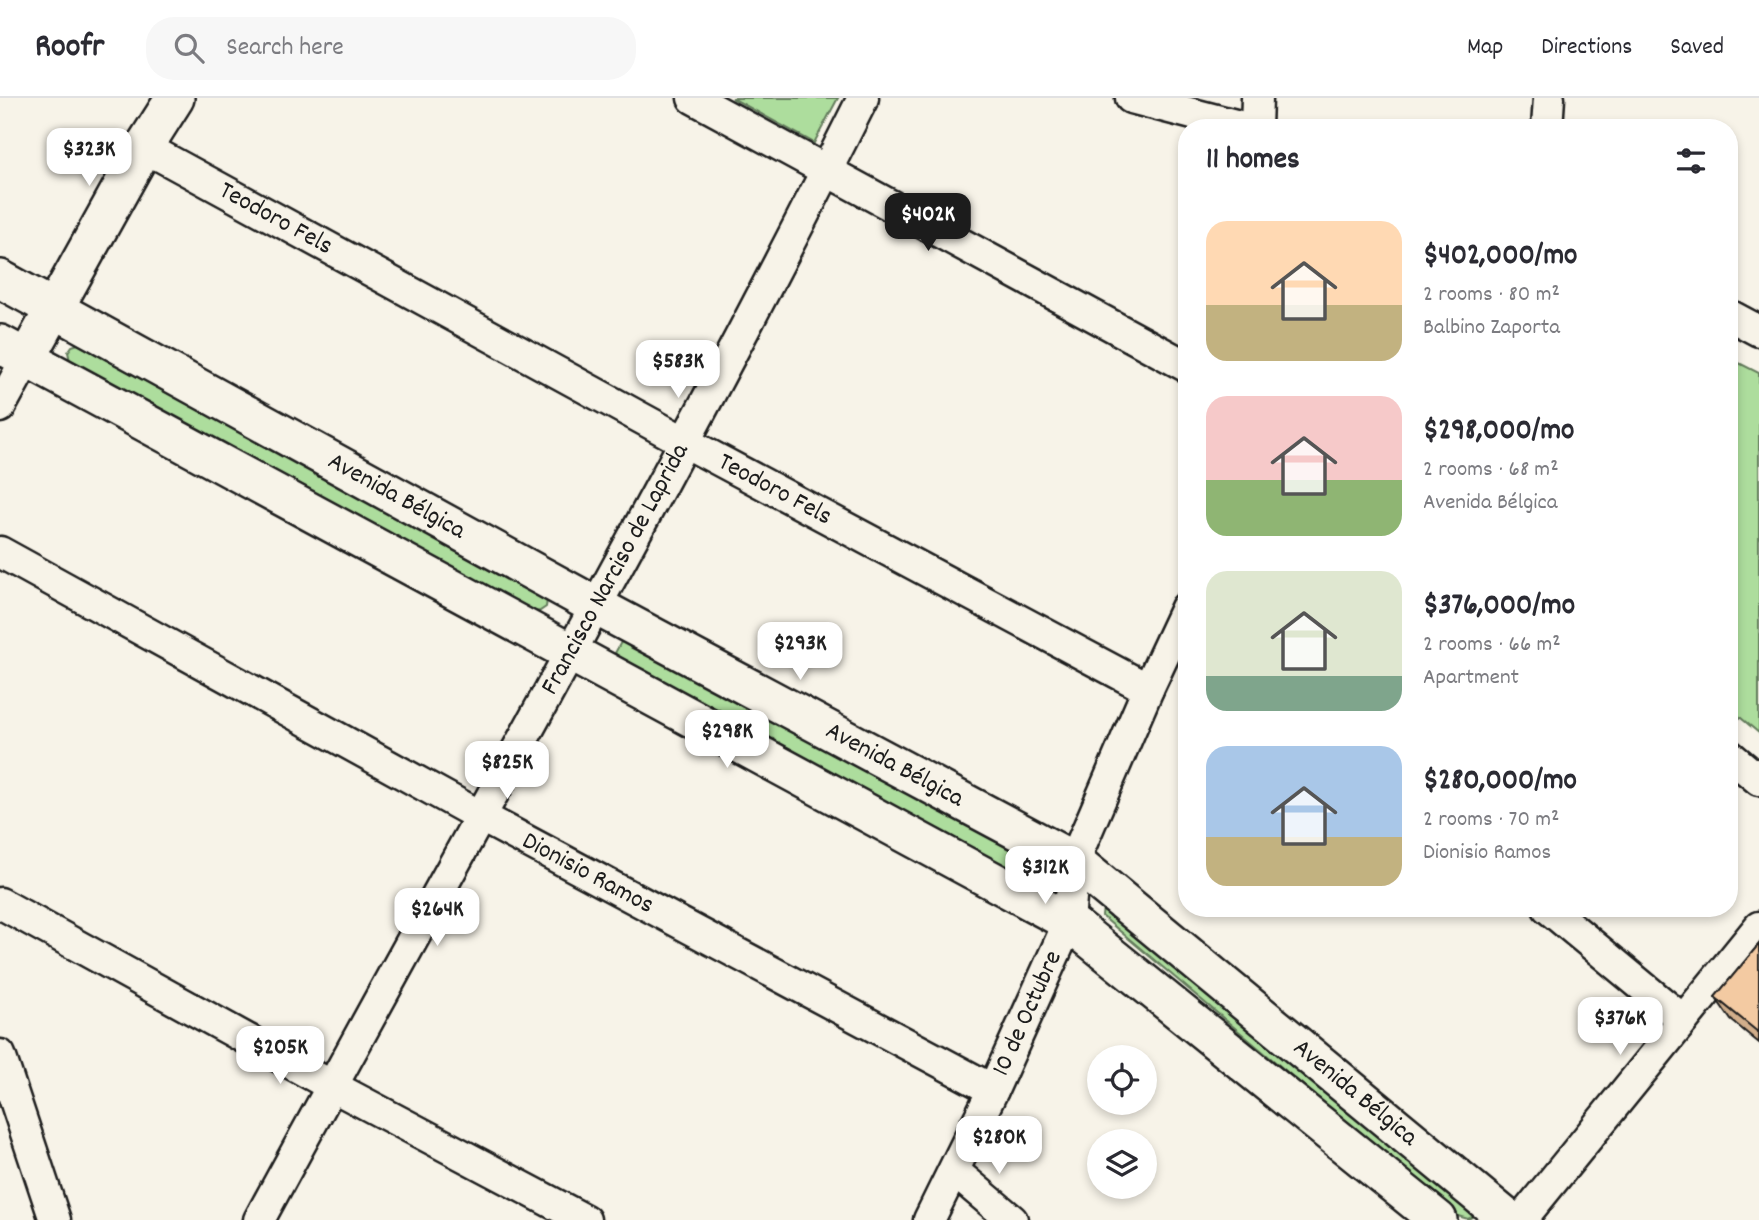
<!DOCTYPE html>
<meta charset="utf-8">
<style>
:root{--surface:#fff;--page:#f7f7f7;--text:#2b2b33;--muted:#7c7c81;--line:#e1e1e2;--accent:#1c1c1c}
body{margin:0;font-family:Dekko,sans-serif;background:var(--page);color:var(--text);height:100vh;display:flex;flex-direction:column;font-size:26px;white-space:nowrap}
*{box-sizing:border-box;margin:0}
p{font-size:23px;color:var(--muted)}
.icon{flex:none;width:38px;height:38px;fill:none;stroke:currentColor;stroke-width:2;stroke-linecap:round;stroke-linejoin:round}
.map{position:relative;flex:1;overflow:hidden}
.details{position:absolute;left:1178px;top:21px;width:560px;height:798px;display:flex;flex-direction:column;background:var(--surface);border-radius:28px;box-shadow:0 4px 10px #0003}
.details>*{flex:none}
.controls{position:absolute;left:1087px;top:947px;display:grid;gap:14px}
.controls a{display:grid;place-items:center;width:70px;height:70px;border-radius:50%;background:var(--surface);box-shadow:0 4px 10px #0003;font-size:35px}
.price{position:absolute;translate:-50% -60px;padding:0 16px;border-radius:14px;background:#fff;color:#222;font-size:23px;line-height:46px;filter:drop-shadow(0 2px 4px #0008)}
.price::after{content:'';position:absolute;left:50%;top:42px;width:21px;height:16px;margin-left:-10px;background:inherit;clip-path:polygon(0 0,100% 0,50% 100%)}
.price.active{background:var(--accent);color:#fff}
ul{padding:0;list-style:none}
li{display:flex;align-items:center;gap:21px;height:175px;padding:0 28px}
li span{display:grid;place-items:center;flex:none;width:196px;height:140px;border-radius:21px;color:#555}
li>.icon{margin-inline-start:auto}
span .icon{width:84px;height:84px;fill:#fffc;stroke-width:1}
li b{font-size:30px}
h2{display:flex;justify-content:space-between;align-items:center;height:84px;padding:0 28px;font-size:30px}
header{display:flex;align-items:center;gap:42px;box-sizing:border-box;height:98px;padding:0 35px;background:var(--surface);border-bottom:2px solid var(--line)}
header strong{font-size:33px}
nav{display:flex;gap:38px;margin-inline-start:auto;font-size:24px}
.search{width:490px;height:63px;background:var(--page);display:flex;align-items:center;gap:18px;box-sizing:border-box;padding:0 24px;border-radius:28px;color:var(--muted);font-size:26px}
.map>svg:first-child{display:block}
.green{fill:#addd9d;stroke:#647c5c;stroke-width:2}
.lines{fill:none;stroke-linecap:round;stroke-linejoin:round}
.minor-casing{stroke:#1c1c1c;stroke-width:35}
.major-casing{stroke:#1c1c1c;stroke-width:42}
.minor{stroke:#f7f3e8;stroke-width:30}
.major{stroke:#f7f3e8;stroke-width:37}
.wall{fill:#d1ae8b;stroke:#1c1c1c;stroke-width:2}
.building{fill:#f3caa2;stroke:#1c1c1c;stroke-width:2}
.labels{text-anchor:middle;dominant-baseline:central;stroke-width:5;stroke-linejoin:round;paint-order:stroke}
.street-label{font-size:26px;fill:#1c1c1c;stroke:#f7f3e8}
</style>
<header>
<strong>Roofr</strong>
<div class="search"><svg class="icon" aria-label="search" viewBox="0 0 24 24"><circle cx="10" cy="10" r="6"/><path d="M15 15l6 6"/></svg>Search here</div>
<nav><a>Map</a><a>Directions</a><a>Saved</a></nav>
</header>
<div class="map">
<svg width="1759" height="1122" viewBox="0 0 1759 1122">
<rect width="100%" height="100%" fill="#f7f3e8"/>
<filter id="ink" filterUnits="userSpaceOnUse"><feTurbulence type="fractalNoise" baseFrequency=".0143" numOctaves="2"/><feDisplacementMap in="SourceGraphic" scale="14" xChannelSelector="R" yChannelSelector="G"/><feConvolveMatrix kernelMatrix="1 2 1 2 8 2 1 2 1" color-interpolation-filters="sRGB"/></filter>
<g filter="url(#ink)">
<path class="green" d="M732,0H838L814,45Z
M78,246L547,502L546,509L540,513L532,514L70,263L68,254L72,248Z
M1729,260L1759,275V635L1729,610Z
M621,544L634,546L1018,755L1022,764L1012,772L622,563L615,555Z
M1103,810L1475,1111L1472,1119L1468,1121L1458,1118L1102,818Z"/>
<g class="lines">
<g class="minor-casing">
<g id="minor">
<path d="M693,0L1186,268"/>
<path d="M1131,0L1247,30"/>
<path d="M1256,30L1257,0"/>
<path d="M1547,30L1549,0"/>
<path id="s1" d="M144,49L685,344L1148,591"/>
<path d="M1729,217L1759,233"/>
<path d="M0,309L27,260"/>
<path id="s2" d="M0,454L480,718L993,992"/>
<path d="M1729,657L1759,682"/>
<path d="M0,805L332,988L585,1122"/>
<path d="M1548,810L1683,922"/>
<path d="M0,957L55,1122"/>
<path d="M954,1073L1012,1122"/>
<path id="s3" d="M259,1122C461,749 673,380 863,0"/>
<path id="s4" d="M929,1122L993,992L1069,824L1074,763L1148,591L1186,510"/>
<path d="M1521,1122L1759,829"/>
</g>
</g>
<g class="major-casing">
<g id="major">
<path id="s5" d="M0,181L596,508L1074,763L1509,1122"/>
<path d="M0,246L1069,824L1438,1122"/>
<path d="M27,260L144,49L175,0"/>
</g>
</g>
<use href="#minor" class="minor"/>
<use href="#major" class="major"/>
</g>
<path class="wall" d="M1759,846V945L1731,922L1715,899Z"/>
<path class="building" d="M1759,846V935L1715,899Z"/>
</g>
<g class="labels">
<g class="street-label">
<text stroke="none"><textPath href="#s1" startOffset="150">Teodoro Fels</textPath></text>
<text stroke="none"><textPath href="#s1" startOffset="718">Teodoro Fels</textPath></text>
<text stroke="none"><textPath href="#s5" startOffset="452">Avenida Bélgica</textPath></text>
<text stroke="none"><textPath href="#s3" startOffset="742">Francisco Narciso de Laprida</textPath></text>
<text stroke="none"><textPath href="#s5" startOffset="1018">Avenida Bélgica</textPath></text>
<text stroke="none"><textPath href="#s2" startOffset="670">Dionisio Ramos</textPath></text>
<text stroke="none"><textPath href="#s4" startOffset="229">10 de Octubre</textPath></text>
<text stroke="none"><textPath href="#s5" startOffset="1586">Avenida Bélgica</textPath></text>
</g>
</g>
</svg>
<div class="controls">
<a><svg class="icon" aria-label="locate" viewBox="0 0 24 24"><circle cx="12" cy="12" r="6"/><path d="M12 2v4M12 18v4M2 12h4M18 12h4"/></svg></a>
<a><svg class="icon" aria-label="layers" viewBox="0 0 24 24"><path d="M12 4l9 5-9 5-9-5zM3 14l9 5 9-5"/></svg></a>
</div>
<b class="price" style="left:89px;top:90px">$323K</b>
<b class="price active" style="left:928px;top:155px">$402K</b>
<b class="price" style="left:678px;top:302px">$583K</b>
<b class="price" style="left:800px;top:584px">$293K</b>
<b class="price" style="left:727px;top:672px">$298K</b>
<b class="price" style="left:507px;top:703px">$825K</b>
<b class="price" style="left:1045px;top:808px">$312K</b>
<b class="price" style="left:437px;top:850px">$264K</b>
<b class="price" style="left:1620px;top:959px">$376K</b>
<b class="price" style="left:280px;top:988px">$205K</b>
<b class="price" style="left:999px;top:1078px">$280K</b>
<section class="details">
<h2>11 homes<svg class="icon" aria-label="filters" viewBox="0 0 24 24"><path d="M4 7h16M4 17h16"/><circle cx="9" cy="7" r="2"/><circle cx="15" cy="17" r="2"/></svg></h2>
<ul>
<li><span style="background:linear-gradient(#ffd9b3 60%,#c2b280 0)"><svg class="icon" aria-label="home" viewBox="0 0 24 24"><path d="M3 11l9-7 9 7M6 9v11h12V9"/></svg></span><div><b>$402,000/mo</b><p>2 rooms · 80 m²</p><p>Balbino Zaporta</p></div></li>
<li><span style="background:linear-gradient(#f6c9c9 60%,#8fb573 0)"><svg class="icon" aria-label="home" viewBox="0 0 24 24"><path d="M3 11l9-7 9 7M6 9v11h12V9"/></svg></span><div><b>$298,000/mo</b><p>2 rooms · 68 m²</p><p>Avenida Bélgica</p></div></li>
<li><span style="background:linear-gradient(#dfe7d0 75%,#7fa58c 0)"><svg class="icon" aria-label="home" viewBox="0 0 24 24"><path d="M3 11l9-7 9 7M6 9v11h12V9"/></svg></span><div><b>$376,000/mo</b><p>2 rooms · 66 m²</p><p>Apartment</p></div></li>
<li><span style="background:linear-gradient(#a9c7e8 65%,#c2b280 0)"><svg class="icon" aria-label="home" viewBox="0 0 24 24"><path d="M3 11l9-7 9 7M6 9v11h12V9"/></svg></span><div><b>$280,000/mo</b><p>2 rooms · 70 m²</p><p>Dionisio Ramos</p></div></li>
</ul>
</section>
</div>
